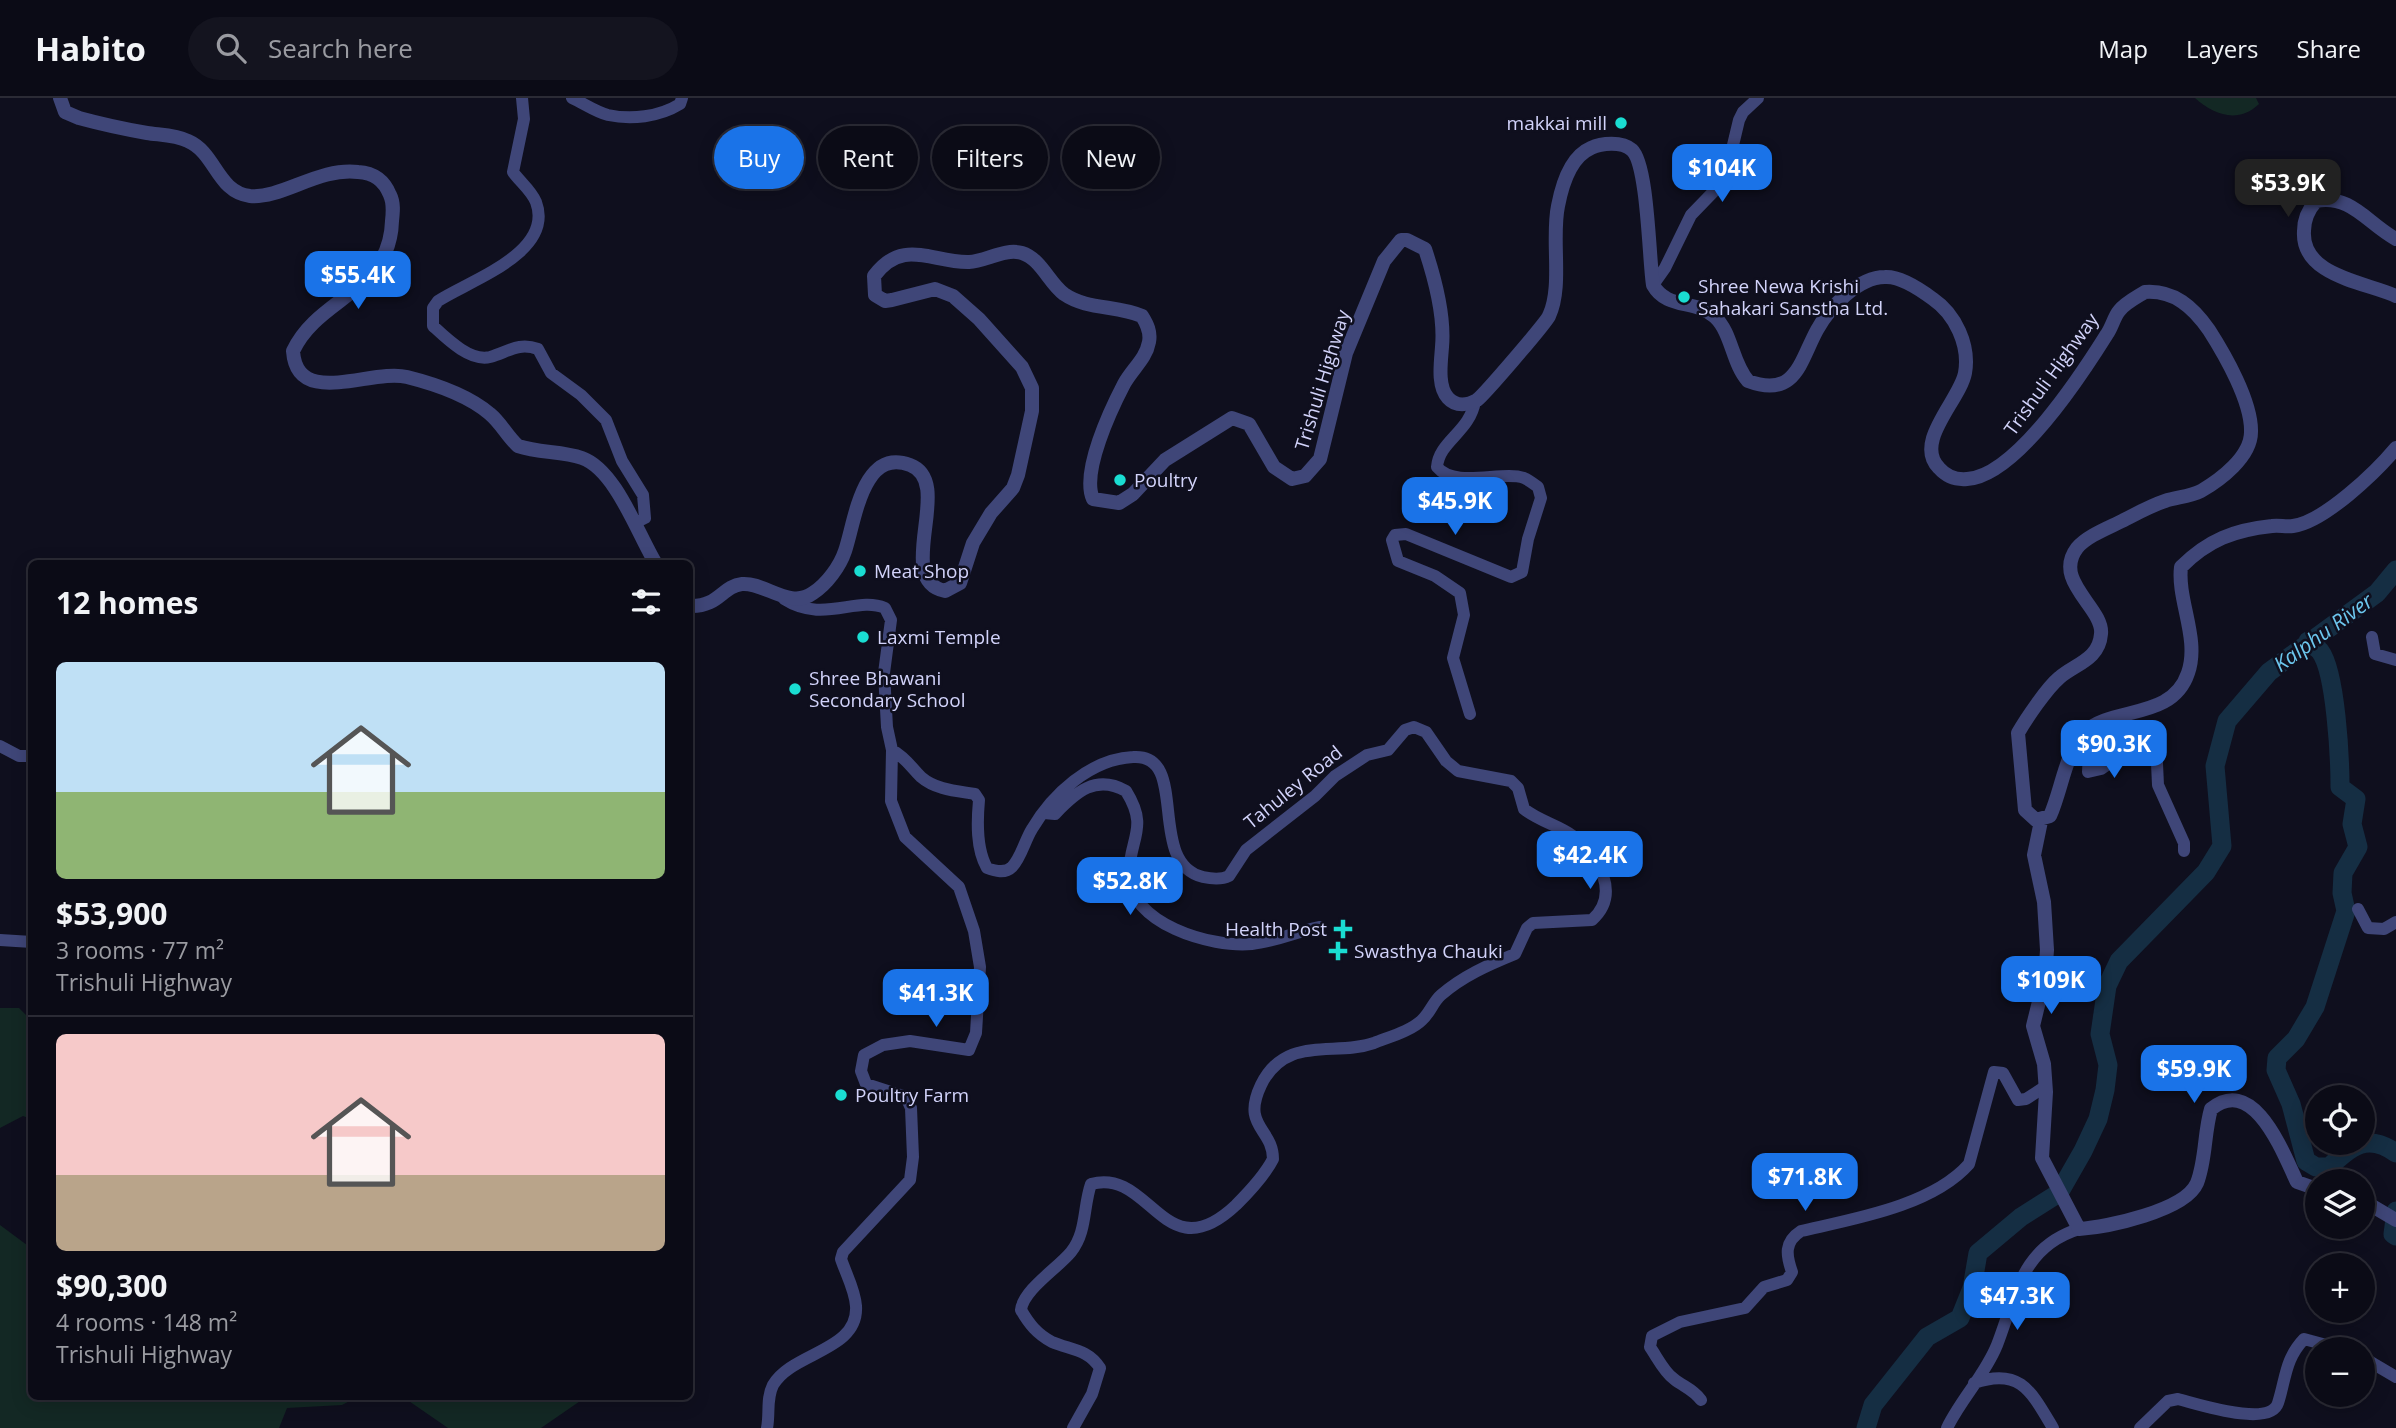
<!DOCTYPE html>
<meta charset="utf-8">
<style>
:root{--surface:#0b0b16;--page:#14141f;--text:#f1f3f6;--muted:#9a9ba1;--line:#2b2b35;--accent:#1a73e8}
body{margin:0;font-family:"Open Sans",sans-serif;background:var(--page);color:var(--text);height:100vh;display:flex;flex-direction:column;font-size:26px;white-space:nowrap}
*{box-sizing:border-box;margin:0}
p{font-size:23px;color:var(--muted)}
.icon{flex:none;width:38px;height:38px;fill:none;stroke:currentColor;stroke-width:2;stroke-linecap:round;stroke-linejoin:round}
.map{position:relative;flex:1;overflow:hidden}
.side{position:absolute;left:28px;top:462px;width:665px;height:840px;display:flex;flex-direction:column;background:var(--surface);border-radius:10px;box-shadow:0 4px 18px #0003,0 0 0 2px var(--line)}
.side>*{flex:none}
.hud{position:absolute;left:714px;top:28px;width:665px;height:63px;display:flex;gap:14px}
.fabs{position:absolute;left:2305px;top:987px;display:grid;gap:14px}
.fabs a{display:grid;place-items:center;width:70px;height:70px;border-radius:50%;background:var(--surface);box-shadow:0 4px 18px #0003,0 0 0 2px var(--line);font-size:35px}
.price{position:absolute;translate:-50% -60px;padding:0 16px;border-radius:14px;background:var(--accent);color:#fff;font-size:23px;line-height:46px;filter:drop-shadow(0 2px 4px #0008)}
.price::after{content:'';position:absolute;left:50%;top:42px;width:21px;height:16px;margin-left:-10px;background:inherit;clip-path:polygon(0 0,100% 0,50% 100%)}
.price.current{background:#222;color:#fff}
ul{padding:0;list-style:none}
li{display:grid;align-content:center;gap:14px;height:371px;padding:0 28px}
li+li{border-top:2px solid var(--line)}
li span{display:grid;place-items:center;height:217px;border-radius:10px;color:#555}
li>.icon{margin-inline-start:auto}
span .icon{width:126px;height:126px;fill:#fffc;stroke-width:1}
li b{font-size:30px}
h2{display:flex;justify-content:space-between;align-items:center;height:84px;padding:0 28px;font-size:30px}
.pill{padding:0 24px;border-radius:32px;background:var(--surface);box-shadow:0 4px 18px #0003,0 0 0 2px var(--line);font-size:24px;line-height:63px}
.pill.current{background:var(--accent);color:#fff}
header{display:flex;align-items:center;gap:42px;box-sizing:border-box;height:98px;padding:0 35px;background:var(--surface);border-bottom:2px solid var(--line)}
header strong{font-size:33px}
nav{display:flex;gap:38px;margin-inline-start:auto;font-size:24px}
.search{width:490px;height:63px;background:var(--page);display:flex;align-items:center;gap:18px;box-sizing:border-box;padding:0 24px;border-radius:38px;color:var(--muted);font-size:26px}
.map>svg:first-child{display:block}
.green{fill:#132824}
.lines{fill:none;stroke-linecap:round;stroke-linejoin:round}
.river{stroke:#152e43;stroke-width:19}
.minor{stroke:#3f4678;stroke-width:12}
.tertiary{stroke:#3f4678;stroke-width:14}
.poi-dot{fill:#1addd2;stroke:#0f0f1e;stroke-width:2.5}
.labels{text-anchor:middle;dominant-baseline:central;stroke-width:5;stroke-linejoin:round;paint-order:stroke}
.poi-label{font-size:19px;fill:#d2d3fa;stroke:#0f0f1e;text-anchor:start}
.street-label{font-size:19px;fill:#d2d3fa;stroke:#0f0f1e}
.water-label{font-size:21px;font-style:italic;fill:#6cc6ed;stroke:#0f0f1e}
</style>
<header>
<strong>Habito</strong>
<div class="search"><svg class="icon" aria-label="search" viewBox="0 0 24 24"><circle cx="10" cy="10" r="6"/><path d="M15 15l6 6"/></svg>Search here</div>
<nav><a>Map</a><a>Layers</a><a>Share</a></nav>
</header>
<div class="map">
<svg width="2396" height="1330" viewBox="0 0 2396 1330">
<rect width="100%" height="100%" fill="#0f0f1e"/>
<path class="green" d="M2195,0H2256L2259,6C2238,26 2214,17 2195,0Z
M0,910H19L32,923L31,1021L23,1018L0,1030Z
M0,1127L31,1150L32,1298L357,1299L342,1307L287,1310L279,1330H0Z
M403,1299H586L541,1330H448Z"/>
<g class="lines">
<path class="river" d="M2308,543C2311,546 2317,550 2320,553C2336,574 2340,661 2340,689L2356,701L2352,726L2358,749L2343,775L2342,795L2346,813L2315,909L2296,941L2277,960L2276,972L2291,1006L2306,1063L2316,1069H2329C2351,1049 2367,1034 2396,1055
M2396,1113L2393,1136L2396,1138
M1866,1330L1873,1307L1927,1239L1960,1220L1972,1190L1978,1155L2021,1119L2059,1095L2083,1053L2098,1021L2105,992L2108,967L2100,936L2107,888L2119,863L2206,774L2222,748L2215,668L2227,623L2269,574L2377,495L2396,472"/>
<path class="minor" d="M522,0L524,21L513,74C520,84 531,92 536,104C555,155 468,183 438,203L433,210V228C446,240 470,264 490,259C508,254 518,244 538,251L551,275L581,297L606,322L622,363L643,397L645,420L637,424
M572,0C583,5 596,14 608,17C631,22 659,19 680,6L682,0
M1653,187L1665,170L1691,117L1720,87L1728,68L1739,22L1743,14L1758,0
M2372,539L2375,556L2396,562
M1470,616L1453,560L1464,517L1460,495L1435,478L1398,463L1392,442L1395,437L1406,436L1511,479L1522,474L1528,441L1541,400L1538,389C1534,386 1529,382 1524,380C1503,372 1455,391 1437,369C1439,343 1470,334 1475,303
M2114,621L2089,655L2088,674L2101,671L2144,641L2156,644L2158,687L2184,745V753
M0,648L19,658H32
M892,652C906,660 910,668 921,679C936,692 957,693 975,696L979,702C977,724 976,751 987,770C995,773 1005,776 1012,769C1021,760 1025,742 1032,731C1052,697 1090,661 1133,659C1191,655 1145,765 1203,779C1212,781 1221,782 1229,778L1246,752L1315,698L1335,678L1367,657L1388,652L1405,632L1414,629L1426,634L1446,663L1458,673L1511,683L1518,690L1524,711C1539,723 1558,727 1573,738C1599,758 1621,796 1592,822L1533,825L1527,830L1515,856C1488,867 1463,878 1441,897C1433,904 1430,915 1422,922C1411,933 1389,939 1374,945C1334,959 1286,936 1261,987C1241,1029 1273,1030 1273,1061C1265,1077 1249,1094 1236,1107C1164,1175 1151,1069 1091,1086C1083,1109 1087,1134 1071,1154C1058,1170 1023,1192 1021,1212C1029,1226 1037,1236 1052,1244C1071,1252 1088,1251 1100,1270L1092,1296L1073,1330
M1044,715L1055,716C1076,694 1096,676 1126,693C1149,730 1130,739 1129,775C1128,826 1212,850 1252,846C1275,844 1297,833 1320,829
M2358,811L2368,830L2384,831L2396,824
M0,842L32,844
M2362,1259L2396,1279
M1974,1285C2020,1269 2031,1293 2053,1330
M1701,1302C1693,1291 1684,1289 1674,1281C1664,1274 1657,1259 1650,1249L1652,1238L1680,1224L1745,1210L1764,1189L1787,1182L1792,1174C1786,1157 1784,1144 1801,1133C1853,1121 1932,1108 1969,1066L1994,974L2003,975L2018,1002L2026,1001L2046,988
M767,1330C770,1315 766,1301 773,1287C792,1254 859,1253 856,1208C855,1192 846,1176 841,1161L843,1154L910,1082L913,1059L911,1010L906,999L866,986L861,973L864,957L883,947L910,943L969,952L976,935L980,869L974,833L959,789L905,739L891,703L892,652L887,629L884,575L891,522L885,510C856,498 823,526 784,501
M1947,1330C1961,1301 1985,1277 1997,1247C2016,1198 2021,1149 2079,1131
M2140,1330L2168,1303L2178,1301C2198,1306 2270,1330 2278,1305C2286,1280 2285,1261 2304,1241L2341,1251"/>
<path class="tertiary" d="M60,0L65,14L79,20C101,26 124,31 147,35C160,37 176,37 188,43C216,55 217,94 250,98C282,101 319,69 358,74C374,75 384,82 390,97C394,105 393,114 392,123C390,194 318,199 293,253C297,311 372,270 407,279C435,286 468,297 490,316C501,325 507,338 518,348C539,355 562,353 582,360C616,372 638,437 656,466
M2396,141C2368,126 2351,96 2316,103C2308,112 2304,121 2304,133C2301,178 2365,184 2396,198
M690,508C719,509 722,488 742,486C765,484 790,512 813,495C827,486 840,468 845,453C855,424 862,349 910,367C956,384 892,482 945,493L960,485L973,445L991,415L1013,390L1018,377L1032,313V290L1022,269L979,221L953,198L935,191L892,202L885,203L875,197L874,178C903,139 932,165 969,164C986,163 1005,150 1022,155C1041,161 1049,185 1064,196C1087,212 1117,207 1142,218C1147,226 1151,234 1149,244C1146,261 1132,271 1124,286C1111,311 1081,374 1093,401L1119,405L1133,396L1165,362L1232,320L1249,326L1274,369L1292,381L1305,378L1320,361L1346,255L1384,163L1401,142H1407L1425,151C1435,181 1445,217 1442,249C1441,264 1437,288 1448,300C1456,309 1468,307 1477,302C1484,297 1545,226 1549,218C1563,188 1551,141 1558,108C1562,87 1570,59 1591,50C1601,45 1622,43 1632,52C1648,67 1649,162 1653,187C1667,212 1696,201 1715,219C1732,235 1732,265 1748,283C1796,301 1800,263 1817,232C1829,210 1858,179 1885,179C1901,178 1921,192 1933,201C1955,216 1970,247 1965,275C1960,302 1913,344 1939,370C1946,378 1956,382 1967,381C2016,378 2082,276 2107,236C2112,229 2114,219 2119,213C2125,205 2137,199 2145,194C2174,192 2193,209 2209,232C2225,257 2252,304 2251,334C2251,359 2220,382 2201,393C2189,399 2177,399 2165,403C2150,408 2136,416 2122,423C2108,430 2087,438 2077,450C2052,483 2104,510 2101,536C2099,562 2075,566 2059,580C2047,590 2026,621 2018,635L2025,712L2036,722L2050,718C2062,691 2065,655 2085,634C2111,608 2172,623 2188,575C2200,541 2177,502 2181,469C2208,442 2234,432 2272,428C2279,427 2286,429 2293,428C2324,424 2376,374 2396,350
M2041,723L2034,757L2044,804L2047,852L2045,879L2033,928L2044,966L2046,994L2042,1060L2079,1131C2107,1129 2185,1113 2197,1085C2206,1062 2204,1035 2211,1011C2254,976 2283,1055 2297,1084L2317,1091
M2362,1102L2396,1122"/>
</g>
<g class="poi-dot">
<circle cx="1621" cy="25" r="7"/>
<circle cx="1684" cy="199" r="7"/>
<circle cx="1120" cy="382" r="7"/>
<circle cx="860" cy="473" r="7"/>
<circle cx="863" cy="539" r="7"/>
<circle cx="795" cy="591" r="7"/>
<path d="M1339.5 820.5h7v7h7v7h-7v7h-7v-7h-7v-7h7z"/>
<path d="M1334.5 842.5h7v7h7v7h-7v7h-7v-7h-7v-7h7z"/>
<circle cx="841" cy="997" r="7"/>
</g>
<g class="labels">
<g class="poi-label">
<text x="1607" y="25" text-anchor="end">makkai mill</text>
<text x="1698" y="188">Shree Newa Krishi<tspan x="1698" dy="22">Sahakari Sanstha Ltd.</tspan></text>
<text x="1134" y="382">Poultry</text>
<text x="874" y="473">Meat Shop</text>
<text x="877" y="539">Laxmi Temple</text>
<text x="809" y="580">Shree Bhawani<tspan x="809" dy="22">Secondary School</tspan></text>
<text x="1327" y="831" text-anchor="end">Health Post</text>
<text x="1354" y="853">Swasthya Chauki</text>
<text x="855" y="997">Poultry Farm</text>
</g>
<g class="street-label">
<text transform="translate(2051 276) rotate(-54)">Trishuli Highway</text>
<text transform="translate(1322 282) rotate(-73)">Trishuli Highway</text>
<text transform="translate(1293 689) rotate(-39)">Tahuley Road</text>
</g>
<g class="water-label">
<text transform="translate(2323 534) rotate(-36)">Kalphu River</text>
</g>
</g>
</svg>
<div class="fabs">
<a><svg class="icon" aria-label="locate" viewBox="0 0 24 24"><circle cx="12" cy="12" r="6"/><path d="M12 2v4M12 18v4M2 12h4M18 12h4"/></svg></a>
<a><svg class="icon" aria-label="layers" viewBox="0 0 24 24"><path d="M12 4l9 5-9 5-9-5zM3 14l9 5 9-5"/></svg></a>
<a>+</a>
<a>−</a>
</div>
<b class="price" style="left:1722px;top:106px">$104K</b>
<b class="price current" style="left:2288px;top:121px">$53.9K</b>
<b class="price" style="left:358px;top:213px">$55.4K</b>
<b class="price" style="left:1455px;top:439px">$45.9K</b>
<b class="price" style="left:2114px;top:682px">$90.3K</b>
<b class="price" style="left:1590px;top:793px">$42.4K</b>
<b class="price" style="left:1130px;top:819px">$52.8K</b>
<b class="price" style="left:2051px;top:918px">$109K</b>
<b class="price" style="left:936px;top:931px">$41.3K</b>
<b class="price" style="left:2194px;top:1007px">$59.9K</b>
<b class="price" style="left:1805px;top:1115px">$71.8K</b>
<b class="price" style="left:2017px;top:1234px">$47.3K</b>
<div class="hud">
<a class="pill current">Buy</a>
<a class="pill">Rent</a>
<a class="pill">Filters</a>
<a class="pill">New</a>
</div>
<section class="side">
<h2>12 homes<svg class="icon" aria-label="filters" viewBox="0 0 24 24"><path d="M4 7h16M4 17h16"/><circle cx="9" cy="7" r="2"/><circle cx="15" cy="17" r="2"/></svg></h2>
<ul>
<li><span style="background:linear-gradient(#bfe0f5 60%,#8fb573 0)"><svg class="icon" aria-label="home" viewBox="0 0 24 24"><path d="M3 11l9-7 9 7M6 9v11h12V9"/></svg></span><div><b>$53,900</b><p>3 rooms · 77 m²</p><p>Trishuli Highway</p></div></li>
<li><span style="background:linear-gradient(#f6c9c9 65%,#b9a48a 0)"><svg class="icon" aria-label="home" viewBox="0 0 24 24"><path d="M3 11l9-7 9 7M6 9v11h12V9"/></svg></span><div><b>$90,300</b><p>4 rooms · 148 m²</p><p>Trishuli Highway</p></div></li>
</ul>
</section>
</div>
